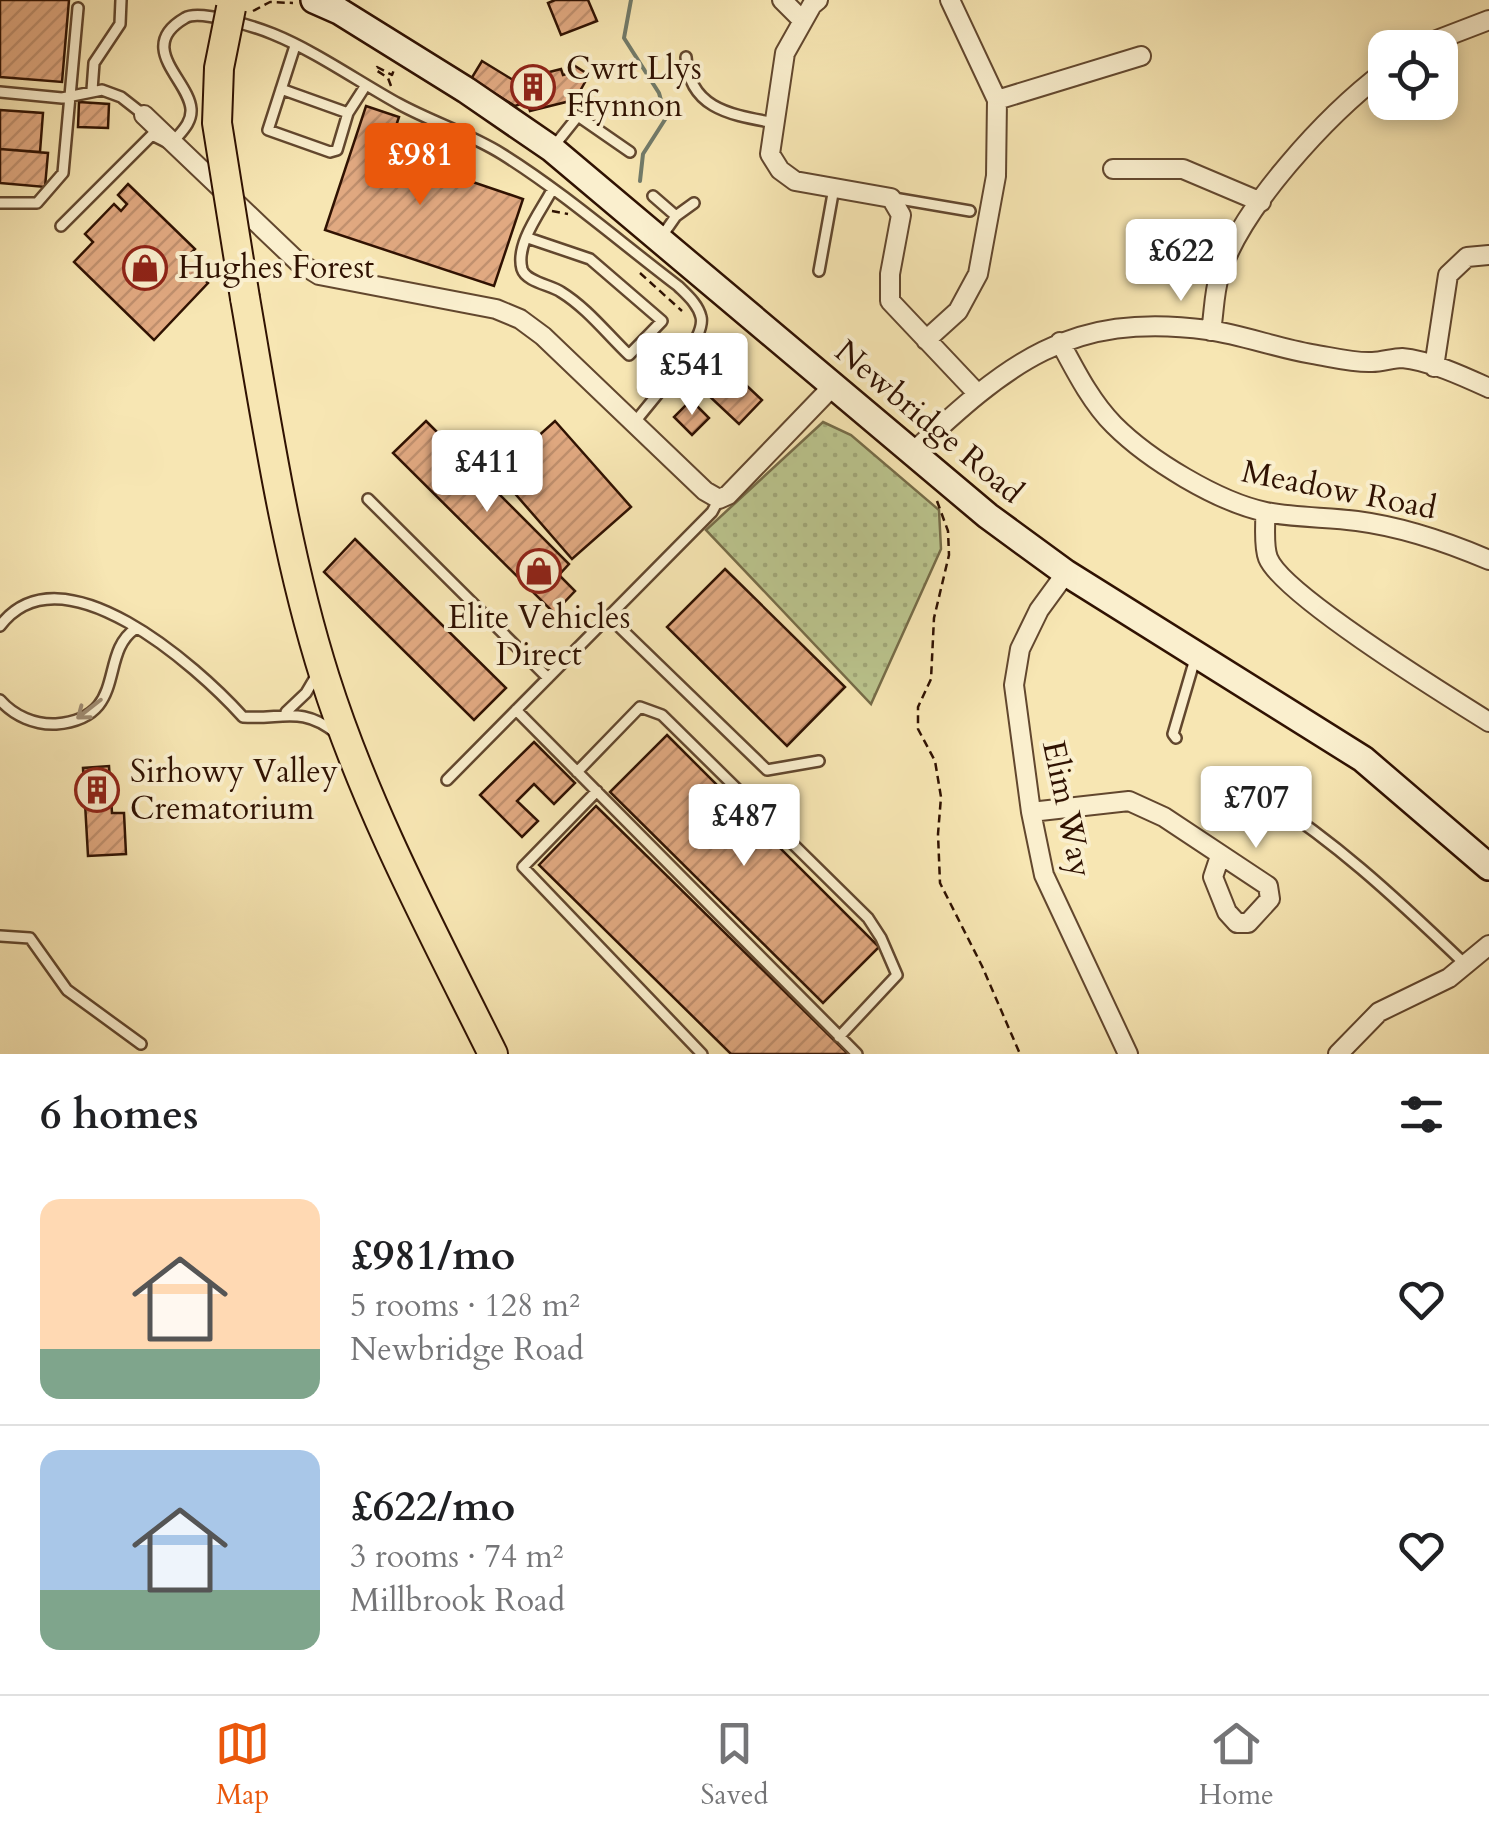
<!DOCTYPE html>
<meta charset="utf-8">
<style>
:root{--surface:#fff;--page:#f2f2f2;--text:#202124;--muted:#757577;--line:#e0e0e0;--accent:#ea580c}
body{margin:0;font-family:Cardo,serif;background:var(--page);color:var(--text);height:100vh;display:flex;flex-direction:column;font-size:38px;white-space:nowrap}
*{box-sizing:border-box;margin:0}
p{font-size:32px;color:var(--muted)}
.icon{flex:none;width:55px;height:55px;fill:none;stroke:currentColor;stroke-width:2;stroke-linecap:round;stroke-linejoin:round}
.map{position:relative;height:1054px;overflow:hidden}
.details{display:flex;flex-direction:column;background:var(--surface);flex:1}
.details>*{flex:none}
.fabs{position:absolute;left:1368px;top:30px;display:grid;gap:20px}
.fabs a{display:grid;place-items:center;width:90px;height:90px;border-radius:20px;background:var(--surface);box-shadow:0 5px 15px #0003;font-size:50px}
.price{position:absolute;translate:-50% -85px;padding:0 22px;border-radius:10px;background:#fff;color:#222;font-size:32px;line-height:65px;filter:drop-shadow(0 2px 5px #0008)}
.price::after{content:'';position:absolute;left:50%;top:60px;width:30px;height:22px;margin-left:-15px;background:inherit;clip-path:polygon(0 0,100% 0,50% 100%)}
.price.on{background:var(--accent);color:#fff}
ul{padding:0;list-style:none}
li{display:flex;align-items:center;gap:30px;height:250px;padding:0 40px}
li+li{border-top:2px solid var(--line)}
li span{display:grid;place-items:center;flex:none;width:280px;height:200px;border-radius:20px;color:#555}
li>.icon{margin-inline-start:auto}
span .icon{width:120px;height:120px;fill:#fffc;stroke-width:1}
li b{font-size:42px}
h2{display:flex;justify-content:space-between;align-items:center;height:120px;padding:0 40px;font-size:42px}
.dock{display:flex;justify-content:space-around;align-items:center;height:140px;border-top:2px solid var(--line);background:var(--surface);font-size:28px;color:var(--muted)}
.dock a{display:grid;justify-items:center;gap:5px}
.dock .on{color:var(--accent)}
.map>svg:first-child{display:block}
.grass{fill:url(#grass-dots);stroke:#766c48;stroke-width:2.5}
.lines{fill:none;stroke-linecap:round;stroke-linejoin:round}
.stream{stroke:#717a69;stroke-width:4}
.building{fill:url(#building-hatch);stroke:#301202;stroke-width:2.5}
.lane-casing{stroke:#62472e;stroke-width:14}
.street-casing{stroke:#62472e;stroke-width:22}
.secondary-casing{stroke:#301202;stroke-width:30}
.primary-casing{stroke:#301202;stroke-width:32}
.path{stroke:#301202;stroke-width:2.5;stroke-dasharray:8 5;stroke-linecap:butt}
.lane{stroke:#faefce;stroke-width:9}
.street{stroke:#faefce;stroke-width:18}
.secondary{stroke:#faefce;stroke-width:25}
.primary{stroke:#f7e6b3;stroke-width:28}
.primary-bridge-casing{stroke:#301202;stroke-width:32;stroke-linecap:butt}
.primary-bridge{stroke:#f7e6b3;stroke-width:28}
.oneway{stroke:#9f8c72}
.labels{text-anchor:middle;dominant-baseline:central;stroke-width:8;stroke-linejoin:round;paint-order:stroke}
.poi-label{font-size:32px;fill:#301202;stroke:#faefce;text-anchor:start}
.street-label{font-size:32px;fill:#301202;stroke:#faefce}
</style>
<div class="map">
<svg width="1489" height="1054" viewBox="0 0 1489 1054">
<defs>
<pattern id="grass-dots" width="8" height="8" patternUnits="userSpaceOnUse" patternTransform="scale(2.5)"><rect width="8" height="8" fill="#bbc58e"/><path d="M2 2h.1M6 6h.1" fill="none" stroke="#a1a879" stroke-width="1.8" stroke-linecap="round"/></pattern>
<pattern id="building-hatch" width="6" height="6" patternUnits="userSpaceOnUse" patternTransform="scale(2.5)"><rect width="6" height="6" fill="#e1a981"/><path d="M-1 1l2-2M0 6l6-6M5 7l2-2" fill="none" stroke="#c1906e"/></pattern>
</defs>
<rect width="100%" height="100%" fill="#f7e6b3"/>
<filter id="stains"><feTurbulence type="fractalNoise" baseFrequency=".002" numOctaves="4"/><feColorMatrix values="0 0 0 0 .2 0 0 0 0 .09 0 0 0 0 .02 0 0 0 .5 -.17"/></filter>
<radialGradient id="worn" r=".72"><stop offset=".6" stop-color="#630" stop-opacity="0"/><stop offset="1" stop-color="#630" stop-opacity=".3"/></radialGradient>
<path class="grass" d="M823,422L851,435L939,510L941,549L871,704L706,530Z"/>
<g class="lines">
<path class="stream" d="M631,0L624,38L659,93L666,118L643,154L640,181"/>
</g>
<path class="building" d="M0,0H69L62,82L0,77Z
M555,0H588L597,21L561,35L548,3Z
M482,61L518,83L523,82L522,79L561,69L563,75L567,74L572,64L589,75L580,91L568,94L570,101L530,111L527,102L515,106L471,79Z
M79,102L109,104L108,128L78,127Z
M366,106L399,117L387,153L523,199L494,286L325,230Z
M0,110L43,113L40,152L0,149Z
M0,149L48,153L45,187L0,183Z
M128,184L195,249L184,260L208,283L154,340L74,262L93,242L85,234L114,204L121,211L127,204L118,195Z
M730,370L762,400L739,424L707,394Z
M691,400L709,418L692,435L674,417Z
M426,421L569,564L559,575L575,591L554,613L393,453Z
M555,421L631,507L572,559L497,473Z
M355,539L506,688L474,720L324,572Z
M725,569L845,687L787,746L667,627Z
M667,735L879,947L823,1003L610,792Z
M534,742L575,783L554,804L534,784L517,801L538,821L522,837L480,795Z
M109,766L112,813H124L126,854L88,856L83,768Z
M596,806L848,1054H731L539,865Z"/>
<g class="lines">
<g class="lane-casing">
<path id="lane" d="M295,46L268,130L330,152L337,150L348,113L366,85
M686,57C689,110 733,115 775,123
M281,89L348,113
M92,90L94,63L120,24L121,0
M0,92L62,98L102,90L121,97L144,115
M554,146L578,116L630,152
M653,196L676,216
M894,198L970,211
M0,203H37L63,173L78,8
M61,226L152,135L168,143L173,142C181,132 192,123 191,109C189,80 135,47 185,18C199,9 256,27 273,34C315,51 359,82 399,104C432,122 470,134 502,154C563,192 620,242 678,286C687,295 698,304 701,317C707,340 650,402 635,422
M662,236L676,216L694,203
M528,238L590,259L662,321L629,355C607,334 587,308 561,292C551,285 526,282 522,269C515,244 541,211 552,190
M819,271L834,188
M368,499L548,678
M608,616L767,770L819,761
M0,626C61,545 197,666 243,717C282,720 301,705 336,733
M0,700C14,716 35,725 56,724C129,718 98,654 135,629
M516,710L857,1054
M286,712L306,693L316,676
M1176,738L1173,734L1195,659
M577,772L640,707L662,715L868,918L881,938L897,975L839,1037
M447,780L712,512L719,499
M1247,786C1329,835 1396,898 1465,964
M597,791L523,867L702,1054
M0,936L30,938L67,990L141,1044"/>
</g>
<g class="street-casing">
<path id="street" d="M782,0L803,21
M818,0L812,5L785,53L770,154L780,170L795,181L891,198L901,215L890,274V301L976,392
M1416,48L1489,20
M997,100L1141,56
M144,115L298,262L319,275L496,309L520,319L543,336L705,491L719,499L728,495L833,386
M1113,169H1183L1261,202
M1211,331C1214,313 1214,293 1219,277C1240,208 1328,114 1385,71
M926,340L958,311L978,274L996,176L997,100L950,0
M1060,342C1075,370 1091,402 1114,425C1149,460 1218,502 1266,512C1296,518 1327,517 1357,521C1403,527 1447,542 1489,560
M1434,367L1448,275L1467,257L1489,255
M912,453C1007,364 1069,311 1208,330C1243,335 1277,348 1312,354C1331,357 1353,363 1372,362C1382,362 1393,358 1402,358C1428,360 1465,377 1489,388
M1265,512C1266,525 1263,545 1268,558C1282,594 1449,697 1489,722
M1066,573L1039,610L1020,649L1014,685L1031,812L1044,875L1128,1054
M1031,812L1129,801L1164,817L1268,886L1270,899L1248,923H1237L1227,912L1213,877L1220,856
M1338,1054L1379,1012L1449,978L1489,945"/>
</g>
<g class="secondary-casing">
<path id="secondary" d="M314,0L339,11L466,90L552,149L988,516L1066,573L1363,759L1489,867"/>
</g>
<g class="primary-casing">
<path id="primary" d="M245,298C267,425 286,555 325,678C367,810 432,931 493,1054"/>
</g>
<path class="path" d="M253,11L270,2L293,3
M391,86L388,78L376,70L377,67L392,75L395,67
M552,211L568,214
M640,273L682,311
M937,501L948,531L949,555L934,618L931,679L918,707V729L935,761L941,797L938,834L940,883L982,966L1020,1054"/>
<use href="#lane" class="lane"/>
<use href="#street" class="street"/>
<use href="#secondary" class="secondary"/>
<use href="#primary" class="primary"/>
<g class="primary-bridge-casing">
<path id="primary-bridge" d="M231,8L219,68L217,123L245,298"/>
</g>
<use href="#primary-bridge" class="primary-bridge"/>
</g>
<defs><path id="oneway-shaft" d="M-6 0H5M1.5-3L5.5 0L1.5 3" fill="none" stroke-width="1.6" stroke-linecap="round" stroke-linejoin="round" transform="scale(2.5)"/></defs>
<use class="oneway" href="#oneway-shaft" transform="translate(89 709) rotate(142)"/>
<defs>
<g id="building-ring" transform="scale(2.25)"><circle r="9.5" fill="#faefce" stroke="#8f2418" stroke-width="1.5"/><path d="M-4-6H4V6H1V3H-1V6H-4ZM-2.5-4.3h1.7v1.8h-1.7ZM.8-4.3h1.7v1.8H.8ZM-2.5-1h1.7V.8h-1.7ZM.8-1h1.7V.8H.8Z" fill="#8f2418"/></g>
<g id="shop-ring" transform="scale(2.25)"><circle r="9.5" fill="#faefce" stroke="#8f2418" stroke-width="1.5"/><path d="M-5-2.5h2.3a2.7 3.5 0 0 1 5.4 0H5L5.5 6h-11ZM-1.5-2.5h3a1.5 2.3 0 0 0-3 0Z" fill="#8f2418"/></g>
</defs>
<g fill-rule="evenodd">
<use href="#building-ring" x="533" y="87"/>
<use href="#shop-ring" x="145" y="268"/>
<use href="#shop-ring" x="539" y="571"/>
<use href="#building-ring" x="97" y="790"/>
</g>
<g class="labels">
<g class="poi-label">
<text x="566" y="69">Cwrt Llys<tspan x="566" dy="37">Ffynnon</tspan></text>
<text x="178" y="268">Hughes Forest</text>
<text x="539" y="618" text-anchor="middle">Elite Vehicles<tspan x="539" dy="37">Direct</tspan></text>
<text x="130" y="772">Sirhowy Valley<tspan x="130" dy="37">Crematorium</tspan></text>
</g>
<g class="street-label">
<text transform="translate(929 422) rotate(40)">Newbridge Road</text>
<text transform="translate(1339 490) rotate(11)">Meadow Road</text>
<text transform="translate(1067 809) rotate(78)">Elim Way</text>
</g>
</g>
<rect width="100%" height="100%" filter="url(#stains)"/>
<rect width="100%" height="100%" fill="url(#worn)"/>
</svg>
<div class="fabs">
<a><svg class="icon" aria-label="locate" viewBox="0 0 24 24"><circle cx="12" cy="12" r="6"/><path d="M12 2v4M12 18v4M2 12h4M18 12h4"/></svg></a>
</div>
<b class="price on" style="left:420px;top:208px">£981</b>
<b class="price" style="left:1181px;top:304px">£622</b>
<b class="price" style="left:692px;top:418px">£541</b>
<b class="price" style="left:487px;top:515px">£411</b>
<b class="price" style="left:1256px;top:851px">£707</b>
<b class="price" style="left:744px;top:869px">£487</b>
</div>
<section class="details">
<h2>6 homes<svg class="icon" aria-label="filters" viewBox="0 0 24 24"><path d="M4 7h16M4 17h16"/><circle cx="9" cy="7" r="2"/><circle cx="15" cy="17" r="2"/></svg></h2>
<ul>
<li><span style="background:linear-gradient(#ffd9b3 75%,#7fa58c 0)"><svg class="icon" aria-label="home" viewBox="0 0 24 24"><path d="M3 11l9-7 9 7M6 9v11h12V9"/></svg></span><div><b>£981/mo</b><p>5 rooms · 128 m²</p><p>Newbridge Road</p></div><svg class="icon" aria-label="heart" viewBox="0 0 24 24"><path d="M12 20l-8-8c-3-5 5-10 8-4 3-6 11-1 8 4z"/></svg></li>
<li><span style="background:linear-gradient(#a9c7e8 70%,#7fa58c 0)"><svg class="icon" aria-label="home" viewBox="0 0 24 24"><path d="M3 11l9-7 9 7M6 9v11h12V9"/></svg></span><div><b>£622/mo</b><p>3 rooms · 74 m²</p><p>Millbrook Road</p></div><svg class="icon" aria-label="heart" viewBox="0 0 24 24"><path d="M12 20l-8-8c-3-5 5-10 8-4 3-6 11-1 8 4z"/></svg></li>
</ul>
</section>
<nav class="dock">
<a class="on"><svg class="icon" aria-label="map" viewBox="0 0 24 24"><path d="M3 6l6-2 6 2 6-2v14l-6 2-6-2-6 2zM9 4v14M15 6v14"/></svg>Map</a>
<a><svg class="icon" aria-label="saved" viewBox="0 0 24 24"><path d="M7 4h10v16l-5-4-5 4z"/></svg>Saved</a>
<a><svg class="icon" aria-label="home" viewBox="0 0 24 24"><path d="M3 11l9-7 9 7M6 9v11h12V9"/></svg>Home</a>
</nav>
